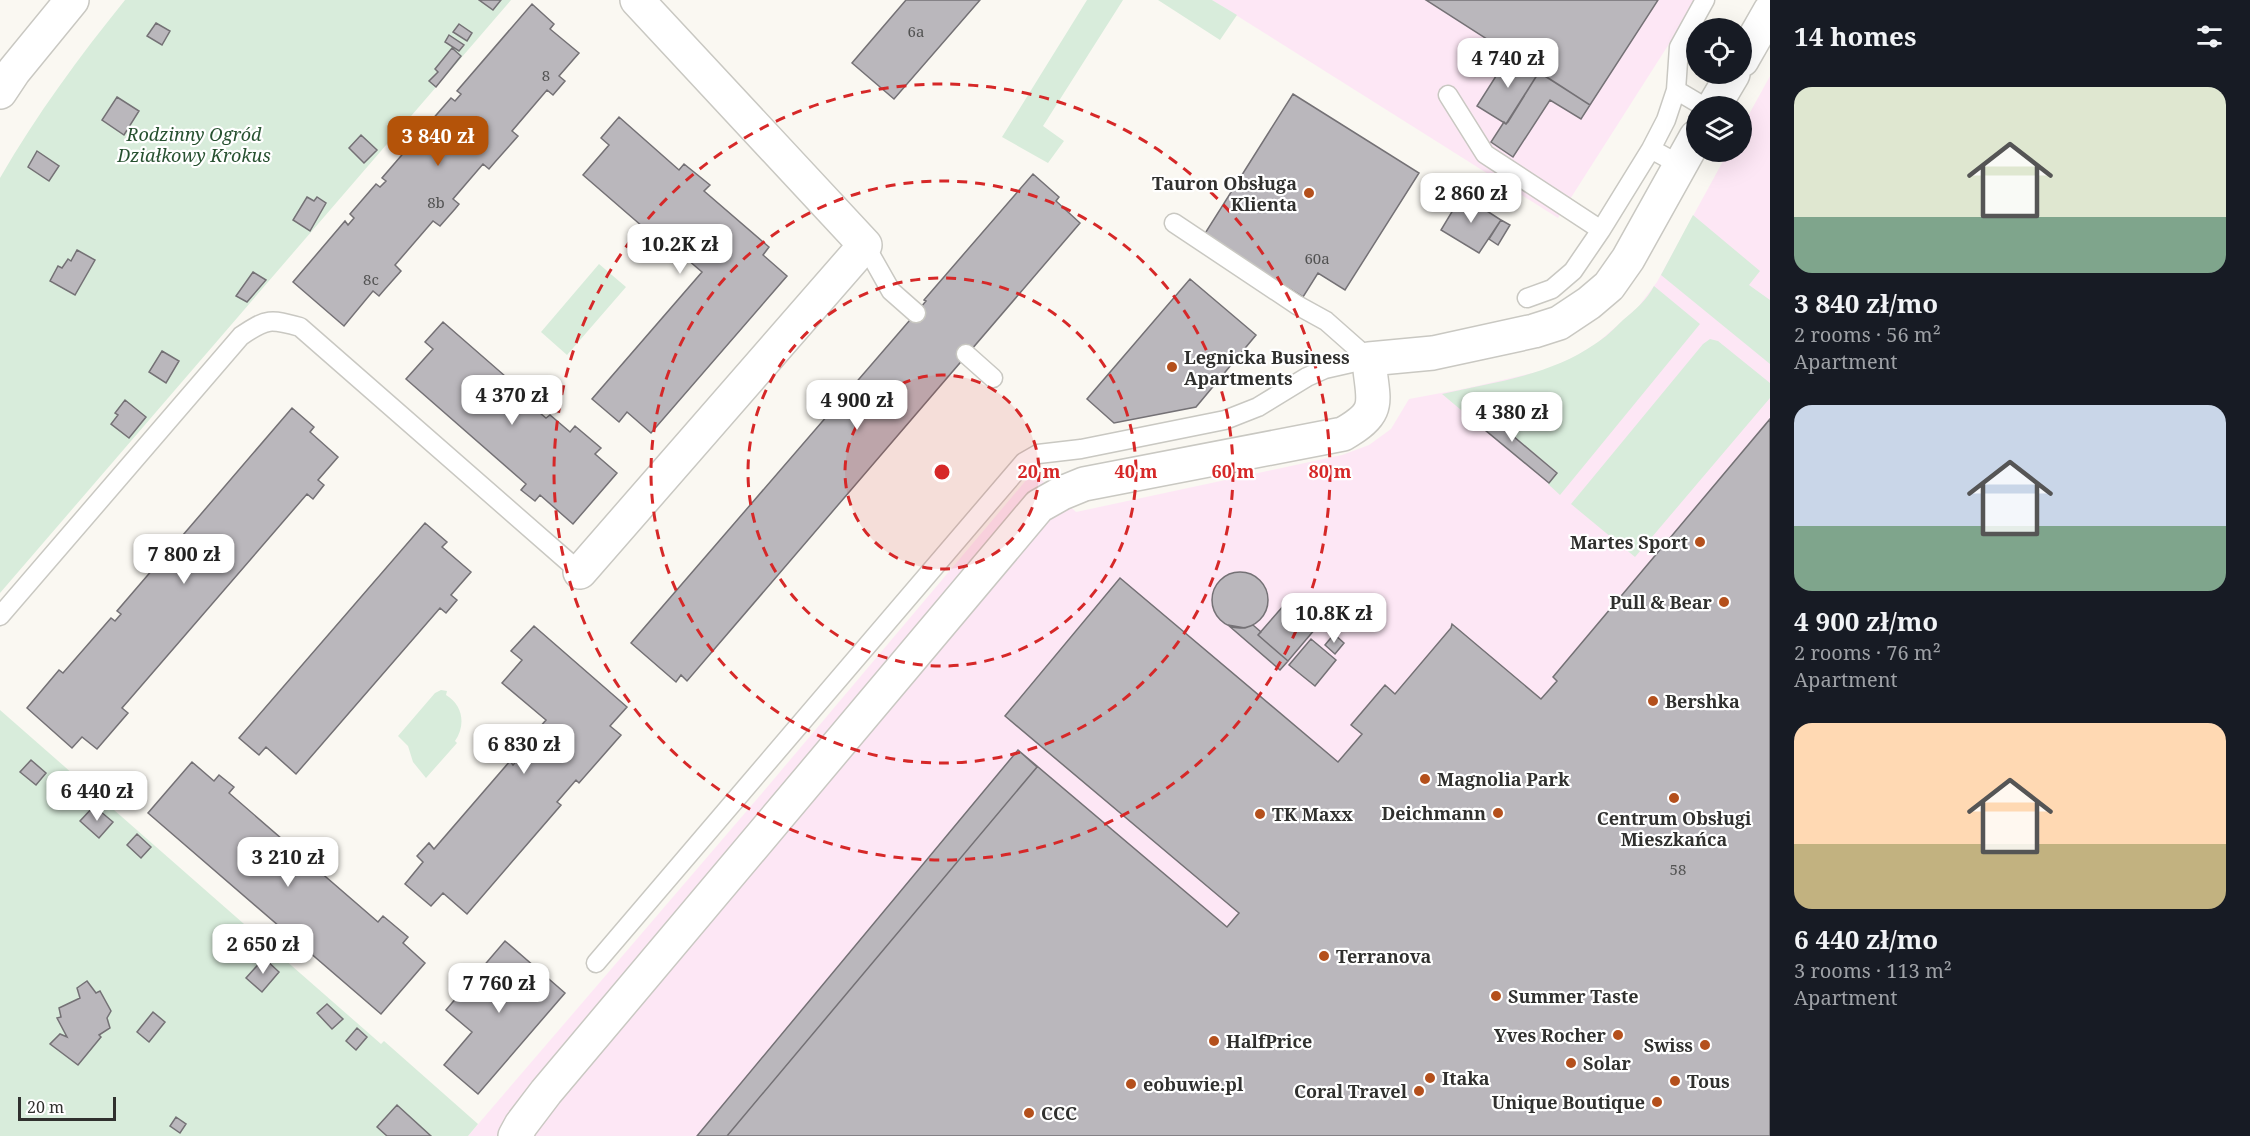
<!DOCTYPE html>
<meta charset="utf-8">
<style>
:root{--surface:#171b24;--page:#242831;--text:#f1f3f6;--muted:#9ea1a6;--accent:#b45309}
body{margin:0;font-family:"Noto Serif",serif;background:var(--page);color:var(--text);height:100vh;display:flex;flex-direction:column;font-size:22px;white-space:nowrap}
*{box-sizing:border-box;margin:0}
p{font-size:20px;color:var(--muted)}
.icon{flex:none;width:33px;height:33px;fill:none;stroke:currentColor;stroke-width:2;stroke-linecap:round;stroke-linejoin:round}
.map{position:relative;flex:1;overflow:hidden}
.panel{display:flex;flex-direction:column;background:var(--surface);width:480px}
.panel>*{flex:none}
.controls{position:absolute;left:1686px;top:18px;display:grid;gap:12px}
.controls a{display:grid;place-items:center;width:66px;height:66px;border-radius:50%;background:var(--surface);box-shadow:0 6px 24px #0002;font-size:30px}
.scale{position:absolute;left:18px;bottom:15px;width:98px;box-sizing:border-box;padding-left:6px;border:3px solid #30302e;border-top:0;font-size:16px;line-height:21px;white-space:nowrap;color:#30302e;-webkit-text-stroke:4px #fff;paint-order:stroke}
.price{position:absolute;translate:-50% -51px;padding:0 14px;border-radius:12px;background:#fff;color:#222;font-size:20px;line-height:39px;filter:drop-shadow(0 2px 3px #0008)}
.price::after{content:'';position:absolute;left:50%;top:36px;width:18px;height:14px;margin-left:-9px;background:inherit;clip-path:polygon(0 0,100% 0,50% 100%)}
.price.selected{background:var(--accent);color:#fff}
ul{padding:0;list-style:none}
li{display:grid;align-content:center;gap:12px;height:318px;padding:0 24px}
li span{display:grid;place-items:center;height:186px;border-radius:18px;color:#555}
li>.icon{margin-inline-start:auto}
span .icon{width:108px;height:108px;fill:#fffc;stroke-width:1}
li b{font-size:26px}
h2{display:flex;justify-content:space-between;align-items:center;height:72px;padding:0 24px;font-size:26px}
main{display:flex;flex:1;min-height:0}
.map>svg:first-child{display:block}
.commercial{fill:#fde7f5}
.green{fill:#d8ecdb}
.building{fill:#bab7bc;stroke:#747175;stroke-width:1.5}
.lines{fill:none;stroke-linecap:round;stroke-linejoin:round}
.lane-casing{stroke:#c9c8c2;stroke-width:21}
.street-casing{stroke:#c9c8c2;stroke-width:36}
.secondary-casing{stroke:#c9c8c2;stroke-width:36}
.lane{stroke:#fff;stroke-width:18}
.street{stroke:#fff;stroke-width:33}
.secondary{stroke:#fff;stroke-width:33}
.ring{fill:none;stroke:#d62828;stroke-width:3;stroke-dasharray:10 8}
.poi-dot{fill:#b4501c;stroke:#fff;stroke-width:2}
.labels{text-anchor:middle;dominant-baseline:central;stroke-width:4.5;stroke-linejoin:round;paint-order:stroke}
.number-label{font-size:15px;fill:#525252}
.park-label{font-size:18px;font-style:italic;fill:#275130;stroke:#fff}
.poi-label{font-size:18px;font-weight:bold;fill:#30302e;stroke:#fff;text-anchor:start}
.centre{fill:#d62828;stroke:#fff;stroke-width:3}
.ring-label{font-size:18px;text-anchor:middle;font-weight:bold;fill:#d62828;stroke:#fff;stroke-width:4.5;stroke-linejoin:round;paint-order:stroke}
</style>
<main>
<div class="map">
<svg width="1770" height="1136" viewBox="0 0 1770 1136">
<rect width="100%" height="100%" fill="#faf8f2"/>
<path class="commercial" d="M1212,0H1697L1558,218Z
M1770,76V1136H468L763,792L1033,472L1076,512L1342,455L1369,445L1391,429L1409,399L1468,388L1545,370L1574,357L1596,344L1620,323L1638,307L1657,282L1728,152H1742V127Z"/>
<path class="green" d="M125,0H511L0,593V178C37,114 79,57 125,0Z
M1087,0H1123L1043,126L1064,141L1048,163L1002,137Z
M1158,0H1212L1237,15L1220,40Z
M1693,215L1760,271L1749,285L1770,300V364L1661,275Z
M599,264L626,287L567,355L541,332Z
M1654,286L1700,324L1560,495L1548,484L1557,472L1476,405L1467,415L1442,394C1494,382 1551,375 1595,344C1605,338 1615,328 1623,320C1635,310 1647,300 1654,286Z
M1710,339L1718,341L1770,383V398L1635,557L1571,504L1703,344Z
M441,690L447,691L446,695C463,705 466,725 455,741L457,743L426,778L413,762L408,746L398,736L435,693Z
M0,710L381,1044L384,1041L478,1124L468,1136H0Z"/>
<path class="building" d="M479,0H501L493,10Z
M906,0H980L894,99L852,63Z
M1426,0H1658L1590,105Z
M532,4L554,24L550,29L579,53L559,76L565,81L553,95L547,90L512,131L518,136L495,162L489,169L483,164L453,199L459,204L455,209L440,226L433,221L395,265L401,271L385,289L379,296L373,291L344,326L293,282L345,221L348,225L354,218L350,214L376,184L380,187L386,181L382,178L426,127L429,130L435,124L431,121L451,98L455,101L461,94L457,91Z
M156,23L170,31L162,45L147,36Z
M459,24L472,33L467,41L453,32Z
M449,35L464,45L459,51L445,42Z
M452,48L461,56L436,87L429,81L438,72L435,69Z
M1510,54L1539,72L1506,124L1477,106Z
M1539,72L1590,105L1581,119L1550,100L1513,157L1491,142L1504,122L1506,124L1508,122Z
M1293,94L1419,173L1345,290L1318,273L1303,297L1204,235Z
M117,97L139,111L124,135L102,120Z
M619,117L679,170L684,164L710,185L704,191L769,247L763,255L787,276L651,433L627,412L619,422L592,399L702,272L653,230L650,233L583,175L609,145L601,138Z
M361,135L377,150L364,163L349,148Z
M37,151L59,166L49,181L28,167Z
M1033,174L1059,197L1056,201L1080,223L687,681L681,675L676,682L631,643L916,313L926,301L924,300Z
M1462,195L1501,220L1479,253L1441,230Z
M307,197L314,201L317,197L326,203L310,231L293,220Z
M1501,220L1510,225L1498,245L1489,239Z
M77,250L95,260L75,295L50,281L58,266L62,268L68,259L71,261Z
M253,272L266,280L247,302L236,296Z
M1190,279L1256,335L1196,407L1114,423L1087,399Z
M443,322L505,376L502,380L508,386L512,382L543,409L540,413L546,418L550,415L570,432L575,426L601,448L595,454L617,473L573,524L540,495L535,501L521,490L526,484L406,379L433,349L425,342Z
M162,351L179,361L166,383L149,372Z
M125,400L146,417L129,438L111,424L118,415L115,413Z
M1475,404L1557,473L1549,483L1467,415Z
M292,408L314,427L310,432L338,457L318,480L324,485L313,499L307,494L129,700L122,708L128,713L97,749L82,737L72,748L27,708L59,670L63,673L111,618L115,621L121,614L117,611L177,541L181,545L186,538L183,535Z
M1770,419V1136H697L1018,750L1227,927L1239,913L1005,716L1120,578L1338,762L1362,734L1351,725L1385,685L1395,694L1451,628L1452,624L1541,699L1557,681L1553,677Z
M425,523L447,542L442,547L471,572L451,595L457,600L446,613L440,608L296,774L266,747L259,755L239,738Z
M1212 600a28 28 0 1 1 56 0a28 28 0 1 1-56 0Z
M1291,597L1321,622L1288,661L1258,635Z
M1228,625L1245,628L1253,625L1261,632L1258,635L1288,661L1280,670Z
M534,626L627,707L610,726L621,735L579,783L576,780L557,802L561,805L467,914L443,893L431,906L405,884L423,862L417,856L429,843L434,849L510,761L513,765L519,758L516,754L546,720L502,683L522,660L511,651Z
M1334,634L1344,643L1335,654L1325,645Z
M1311,639L1336,660L1315,686L1289,665Z
M1018,750L1037,767L727,1136H697Z
M31,760L46,773L36,785L20,772Z
M192,762L214,781L219,775L234,787L229,793L378,922L383,916L408,937L403,943L425,963L381,1014L148,813Z
M94,806L113,822L99,838L80,821Z
M137,834L151,847L141,858L127,845Z
M505,941L565,993L478,1094L444,1065L472,1032L446,1010Z
M264,958L279,972L262,992L246,978Z
M87,981L96,993L100,991L111,1011L107,1018L110,1028L99,1035L101,1037L78,1065L50,1044L60,1034L67,1037L57,1018L61,1017L59,1008L80,998L77,988Z
M327,1004L343,1019L332,1029L317,1013Z
M153,1012L165,1022L149,1042L137,1032Z
M357,1028L367,1037L356,1050L346,1041Z
M397,1105L431,1136H387L377,1127Z
M176,1117L186,1124L180,1133L170,1126Z"/>
<g class="lines">
<g class="lane-casing">
<path id="lane" d="M1676,90L1703,106
M1448,95L1485,154L1601,230L1651,149L1680,165
M1651,149L1666,120L1676,90L1679,47L1705,0
M1174,223L1297,305L1326,321L1369,359
M865,245L891,291L916,313
M1527,298L1552,289L1573,271L1601,230
M966,354L993,378
M0,616L241,336C267,318 271,319 300,327L580,572
M596,963L1024,462L1038,454L1081,449L1225,420L1258,407L1307,377L1325,369L1369,359"/>
</g>
<g class="street-casing">
<path id="street" d="M1742,60L1770,11
M1714,106L1733,74
M580,572L865,245L637,0
M515,1136L521,1125L546,1092L1039,506L1062,493L1084,484L1343,434C1384,411 1372,401 1369,359L1433,353L1534,331L1559,323L1589,303L1609,286L1628,259L1696,137"/>
</g>
<g class="secondary-casing">
<path id="secondary" d="M0,92L14,71L72,0"/>
</g>
<use href="#lane" class="lane"/>
<use href="#street" class="street"/>
<use href="#secondary" class="secondary"/>
</g>
<circle cx="942" cy="472" r="97" fill="#d62828" fill-opacity=".12"/>
<g class="ring">
<circle cx="942" cy="472" r="97"/>
<circle cx="942" cy="472" r="194"/>
<circle cx="942" cy="472" r="291"/>
<circle cx="942" cy="472" r="388"/>
</g>
<g class="poi-dot">
<circle cx="1309" cy="193" r="6"/>
<circle cx="1172" cy="367" r="6"/>
<circle cx="1700" cy="542" r="6"/>
<circle cx="1724" cy="602" r="6"/>
<circle cx="1653" cy="701" r="6"/>
<circle cx="1425" cy="779" r="6"/>
<circle cx="1674" cy="798" r="6"/>
<circle cx="1498" cy="813" r="6"/>
<circle cx="1260" cy="814" r="6"/>
<circle cx="1324" cy="956" r="6"/>
<circle cx="1496" cy="996" r="6"/>
<circle cx="1618" cy="1035" r="6"/>
<circle cx="1214" cy="1041" r="6"/>
<circle cx="1705" cy="1045" r="6"/>
<circle cx="1571" cy="1063" r="6"/>
<circle cx="1430" cy="1078" r="6"/>
<circle cx="1675" cy="1081" r="6"/>
<circle cx="1131" cy="1084" r="6"/>
<circle cx="1419" cy="1091" r="6"/>
<circle cx="1657" cy="1102" r="6"/>
<circle cx="1029" cy="1113" r="6"/>
</g>
<g class="labels">
<g class="number-label">
<text x="916" y="31">6a</text>
<text x="546" y="75">8</text>
<text x="436" y="202">8b</text>
<text x="1317" y="258">60a</text>
<text x="371" y="279">8c</text>
<text x="1678" y="869">58</text>
</g>
<g class="park-label">
<text x="194" y="134">Rodzinny Ogród<tspan x="194" dy="21">Działkowy Krokus</tspan></text>
</g>
<g class="poi-label">
<text x="1297" y="183" text-anchor="end">Tauron Obsługa<tspan x="1297" dy="21">Klienta</tspan></text>
<text x="1184" y="357">Legnicka Business<tspan x="1184" dy="21">Apartments</tspan></text>
<text x="1688" y="542" text-anchor="end">Martes Sport</text>
<text x="1712" y="602" text-anchor="end">Pull &amp; Bear</text>
<text x="1665" y="701">Bershka</text>
<text x="1437" y="779">Magnolia Park</text>
<text x="1486" y="813" text-anchor="end">Deichmann</text>
<text x="1272" y="814">TK Maxx</text>
<text x="1674" y="818" text-anchor="middle">Centrum Obsługi<tspan x="1674" dy="21">Mieszkańca</tspan></text>
<text x="1336" y="956">Terranova</text>
<text x="1508" y="996">Summer Taste</text>
<text x="1606" y="1035" text-anchor="end">Yves Rocher</text>
<text x="1226" y="1041">HalfPrice</text>
<text x="1693" y="1045" text-anchor="end">Swiss</text>
<text x="1583" y="1063">Solar</text>
<text x="1442" y="1078">Itaka</text>
<text x="1687" y="1081">Tous</text>
<text x="1143" y="1084">eobuwie.pl</text>
<text x="1407" y="1091" text-anchor="end">Coral Travel</text>
<text x="1645" y="1102" text-anchor="end">Unique Boutique</text>
<text x="1041" y="1113">CCC</text>
</g>
</g>
<circle cx="942" cy="472" r="9" class="centre"/>
<g class="ring-label">
<text x="1039" y="478">20 m</text>
<text x="1136" y="478">40 m</text>
<text x="1233" y="478">60 m</text>
<text x="1330" y="478">80 m</text>
</g>
</svg>
<div class="controls">
<a><svg class="icon" aria-label="locate" viewBox="0 0 24 24"><circle cx="12" cy="12" r="6"/><path d="M12 2v4M12 18v4M2 12h4M18 12h4"/></svg></a>
<a><svg class="icon" aria-label="layers" viewBox="0 0 24 24"><path d="M12 4l9 5-9 5-9-5zM3 14l9 5 9-5"/></svg></a>
</div>
<div class="scale">20 m</div>
<b class="price" style="left:1508px;top:89px">4 740 zł</b>
<b class="price selected" style="left:438px;top:167px">3 840 zł</b>
<b class="price" style="left:1471px;top:224px">2 860 zł</b>
<b class="price" style="left:680px;top:275px">10.2K zł</b>
<b class="price" style="left:512px;top:426px">4 370 zł</b>
<b class="price" style="left:857px;top:431px">4 900 zł</b>
<b class="price" style="left:1512px;top:443px">4 380 zł</b>
<b class="price" style="left:184px;top:585px">7 800 zł</b>
<b class="price" style="left:1334px;top:644px">10.8K zł</b>
<b class="price" style="left:524px;top:775px">6 830 zł</b>
<b class="price" style="left:97px;top:822px">6 440 zł</b>
<b class="price" style="left:288px;top:888px">3 210 zł</b>
<b class="price" style="left:263px;top:975px">2 650 zł</b>
<b class="price" style="left:499px;top:1014px">7 760 zł</b>
</div>
<section class="panel">
<h2>14 homes<svg class="icon" aria-label="filters" viewBox="0 0 24 24"><path d="M4 7h16M4 17h16"/><circle cx="9" cy="7" r="2"/><circle cx="15" cy="17" r="2"/></svg></h2>
<ul>
<li><span style="background:linear-gradient(#dfe7d0 70%,#7fa58c 0)"><svg class="icon" aria-label="home" viewBox="0 0 24 24"><path d="M3 11l9-7 9 7M6 9v11h12V9"/></svg></span><div><b>3 840 zł/mo</b><p>2 rooms · 56 m²</p><p>Apartment</p></div></li>
<li><span style="background:linear-gradient(#c9d6e8 65%,#7fa58c 0)"><svg class="icon" aria-label="home" viewBox="0 0 24 24"><path d="M3 11l9-7 9 7M6 9v11h12V9"/></svg></span><div><b>4 900 zł/mo</b><p>2 rooms · 76 m²</p><p>Apartment</p></div></li>
<li><span style="background:linear-gradient(#ffd9b3 65%,#c2b280 0)"><svg class="icon" aria-label="home" viewBox="0 0 24 24"><path d="M3 11l9-7 9 7M6 9v11h12V9"/></svg></span><div><b>6 440 zł/mo</b><p>3 rooms · 113 m²</p><p>Apartment</p></div></li>
</ul>
</section>
</main>
